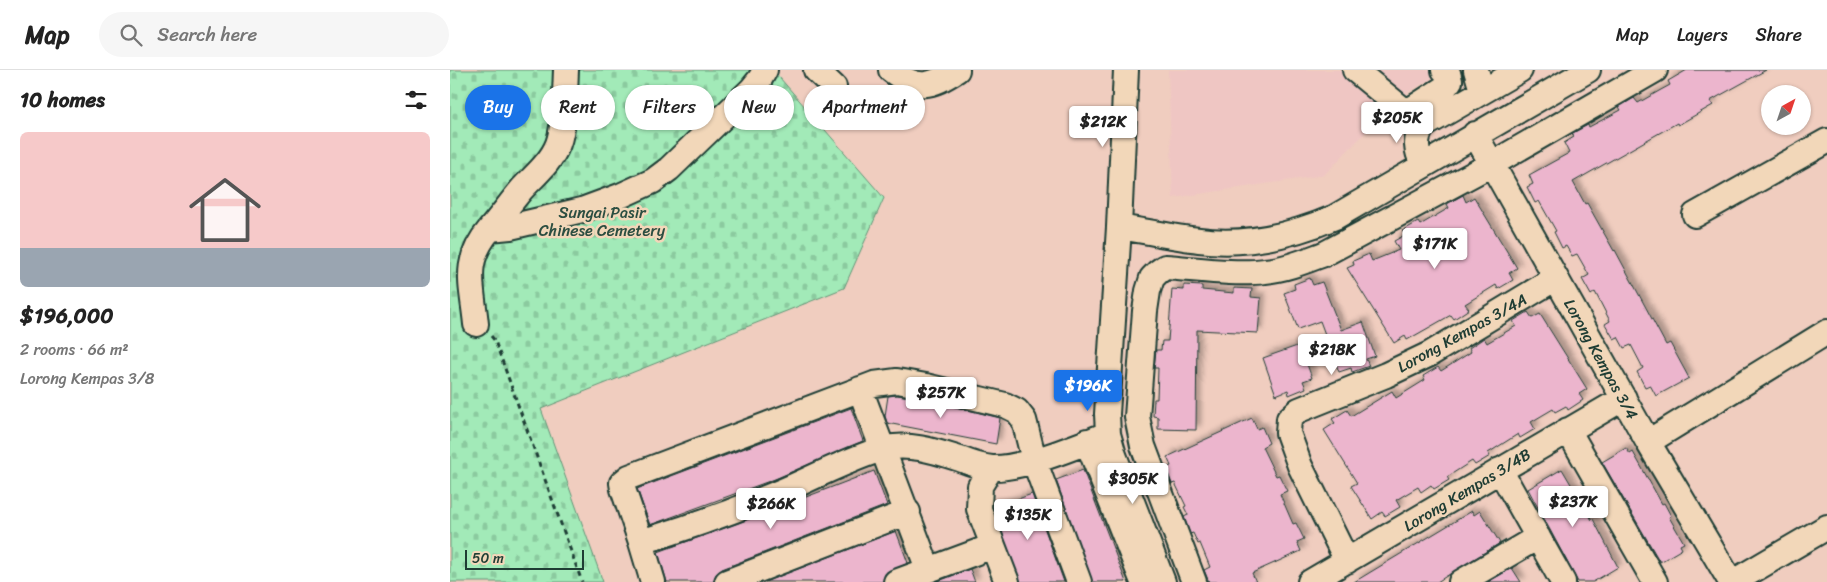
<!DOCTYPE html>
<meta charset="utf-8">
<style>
:root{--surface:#fff;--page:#f6f6f6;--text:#222;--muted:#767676;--line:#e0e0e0;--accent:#1a73e8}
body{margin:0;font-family:Sriracha,sans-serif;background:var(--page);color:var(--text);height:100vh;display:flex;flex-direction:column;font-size:19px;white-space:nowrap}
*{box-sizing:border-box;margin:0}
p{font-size:16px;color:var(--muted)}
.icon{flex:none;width:28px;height:28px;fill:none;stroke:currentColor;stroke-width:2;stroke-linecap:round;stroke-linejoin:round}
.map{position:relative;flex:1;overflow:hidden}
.panel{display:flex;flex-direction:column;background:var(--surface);width:450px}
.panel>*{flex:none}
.top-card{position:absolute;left:15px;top:15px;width:475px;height:45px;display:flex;gap:10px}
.needle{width:32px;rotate:40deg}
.buttons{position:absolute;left:1311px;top:15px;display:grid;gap:10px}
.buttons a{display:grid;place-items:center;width:50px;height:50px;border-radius:50%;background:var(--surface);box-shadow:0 1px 4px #0004;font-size:25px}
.scale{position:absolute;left:15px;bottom:12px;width:119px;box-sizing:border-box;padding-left:5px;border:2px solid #1f3d34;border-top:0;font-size:14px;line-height:18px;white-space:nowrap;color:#1f3d34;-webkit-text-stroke:4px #f2d7b9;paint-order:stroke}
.price{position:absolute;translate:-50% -42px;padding:0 11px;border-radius:5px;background:#fff;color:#222;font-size:16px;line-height:32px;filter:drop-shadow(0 1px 2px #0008)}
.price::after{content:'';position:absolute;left:50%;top:30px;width:15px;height:11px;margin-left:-8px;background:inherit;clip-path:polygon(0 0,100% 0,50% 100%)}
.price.on{background:var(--accent);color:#fff}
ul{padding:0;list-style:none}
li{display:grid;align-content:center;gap:10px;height:265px;padding:0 20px}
li span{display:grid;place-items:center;height:155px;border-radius:8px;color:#555}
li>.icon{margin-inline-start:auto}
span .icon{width:90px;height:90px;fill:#fffc;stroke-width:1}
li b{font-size:21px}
h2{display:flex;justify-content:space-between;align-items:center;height:60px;padding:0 20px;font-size:21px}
.tag{padding:0 18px;border-radius:22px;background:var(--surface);box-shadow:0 1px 4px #0004;font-size:18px;line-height:45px}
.tag.on{background:var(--accent);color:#fff}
header{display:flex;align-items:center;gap:30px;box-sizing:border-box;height:70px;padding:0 25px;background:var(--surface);border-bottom:1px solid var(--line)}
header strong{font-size:24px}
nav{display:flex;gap:28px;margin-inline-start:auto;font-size:18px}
.search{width:350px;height:45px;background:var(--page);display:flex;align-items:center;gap:12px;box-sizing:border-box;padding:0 18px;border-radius:28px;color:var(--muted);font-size:19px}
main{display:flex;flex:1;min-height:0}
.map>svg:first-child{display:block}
.built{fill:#efc6c3}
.cemetery{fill:url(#cemetery-stones);stroke:#609476}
.building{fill:#ecb5cd;stroke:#1f3d34;filter:url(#shadow)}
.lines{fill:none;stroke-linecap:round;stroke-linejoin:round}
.minor-casing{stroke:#1f3d34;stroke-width:28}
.path{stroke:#1f3d34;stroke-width:3;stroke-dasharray:5 4;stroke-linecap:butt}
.minor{stroke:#f2d7b9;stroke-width:24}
.labels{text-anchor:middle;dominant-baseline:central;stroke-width:5;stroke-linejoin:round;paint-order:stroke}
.park-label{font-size:16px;fill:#2c4e41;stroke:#f2d7b9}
.street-label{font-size:16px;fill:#1f3d34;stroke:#f2d7b9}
</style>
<header>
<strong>Map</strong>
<div class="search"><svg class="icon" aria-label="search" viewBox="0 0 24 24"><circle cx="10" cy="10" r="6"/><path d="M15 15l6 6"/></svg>Search here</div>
<nav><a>Map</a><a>Layers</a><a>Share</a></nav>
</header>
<main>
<section class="panel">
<h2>10 homes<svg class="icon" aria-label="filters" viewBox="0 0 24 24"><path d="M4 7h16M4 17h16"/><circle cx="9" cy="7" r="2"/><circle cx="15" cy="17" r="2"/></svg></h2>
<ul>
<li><span style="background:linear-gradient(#f6c9c9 75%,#9aa5b1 0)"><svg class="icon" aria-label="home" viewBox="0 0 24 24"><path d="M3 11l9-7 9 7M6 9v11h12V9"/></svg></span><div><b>$196,000</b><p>2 rooms · 66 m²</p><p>Lorong Kempas 3/8</p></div></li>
</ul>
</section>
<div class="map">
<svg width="1377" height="512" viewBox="0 0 1377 512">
<defs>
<pattern id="cemetery-stones" width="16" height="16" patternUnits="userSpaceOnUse" patternTransform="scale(1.25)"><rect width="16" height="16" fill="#a2eab8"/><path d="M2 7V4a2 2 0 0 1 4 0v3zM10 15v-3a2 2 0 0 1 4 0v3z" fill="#8bca9f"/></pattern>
<filter id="shadow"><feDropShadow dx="4.5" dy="-4.5" stdDeviation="2.5" flood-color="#0004"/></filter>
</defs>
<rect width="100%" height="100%" fill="#f0cdbf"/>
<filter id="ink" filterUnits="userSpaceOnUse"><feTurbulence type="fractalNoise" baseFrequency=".02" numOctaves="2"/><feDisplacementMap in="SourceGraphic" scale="10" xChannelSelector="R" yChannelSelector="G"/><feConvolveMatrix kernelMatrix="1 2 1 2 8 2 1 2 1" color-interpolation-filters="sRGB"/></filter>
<g filter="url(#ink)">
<path class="built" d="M718,0H996L950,27L874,105L723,128Z"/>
<path class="cemetery" d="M0,0H323L434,128L394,218L91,339L153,512H0Z"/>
<path class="building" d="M1237,0H1316L1260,31L1263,35L1228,55L1227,53L1123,112L1135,134L1137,133L1164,181L1165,180L1216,275L1220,273L1239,308L1206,326L1200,315L1195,317L1187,302L1193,298L1181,275L1174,278L1168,267L1164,269L1155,254L1160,251L1145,222L1141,225L1132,209L1139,205L1127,184L1122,186L1116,176L1112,178L1104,162L1106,161L1089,131L1085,133L1077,117L1083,114L1079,105L1119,83L1114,73L1124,67L1122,63L1138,55L1139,57L1171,40L1169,37L1184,28L1188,33L1209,21L1220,15L1218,11Z
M1013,125L1016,132L1024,127L1067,198L1059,203L1063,210L1048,219L1046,215L1015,234L1019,239L1004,249L1001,245L957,270L955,266L944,273L897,198L904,195L903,191L919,184L922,191L949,180L944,171L955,165L952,161L968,152L970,155L999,138L997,134Z
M860,208L863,215L872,212L891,260L913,252L925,286L916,289L919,296L902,302L901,298L889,302L870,251L848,259L834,223L845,219L844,214Z
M734,215L752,216V220L784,223V218L802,219L801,227L811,228L808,263L747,260L746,360L708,359V347L703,346L704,329H707L708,298H704L706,280H711L712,271H718L722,219L734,220Z
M1078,242L1082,248L1090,244L1137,319L1129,324L1133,330L1118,340L1116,336L1105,342L1103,339L1081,352L1085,359L1070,368L1068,364L1038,383L1040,386L1025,395L1022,391L997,407L999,410L984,419L981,415L971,422L968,417L946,430L950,437L935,446L932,442L922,449L901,416L907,413L874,360L885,353L882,349L897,340L901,346L942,321L946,328L975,310L973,306L988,297L991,301L1021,282L1019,278L1034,268L1037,273L1066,256L1063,251Z
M850,275L862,308L853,311L856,318L839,325L838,320L826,325L813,288Z
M447,325L473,329L550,348L546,374L437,353L435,346L438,326Z
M401,338L413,371L325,409L200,455L187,419Z
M802,348L807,359L812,357L819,373L812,377L826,406L829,405L837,421L830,424L843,454L846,453L854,469L847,472L851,481L802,503L806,512H759L754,500L760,497L750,473L748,474L743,463L740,464L734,447L738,445L734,437L736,436L725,413L722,414L716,398L721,396L717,387Z
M1176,378L1180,384L1183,382L1212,434L1214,433L1221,446L1219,447L1234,473L1230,475L1232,479L1210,492L1152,392Z
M1112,399L1142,450L1143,449L1168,497L1143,512H1128L1078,419Z
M633,400L676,512H642L606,410Z
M424,401L437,435L272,499L266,504L264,512H217L208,482L288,453Z
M582,424L614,512H570L543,438Z
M1022,441L1024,445L1030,441L1050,473L987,512H904Z
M446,461L458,493L436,503L433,512H315Z
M1062,498L1071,512H1038Z
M520,499L525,512H486Z"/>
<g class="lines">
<g class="minor-casing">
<path id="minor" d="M366,0L384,17
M441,0C467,21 481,17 507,0
M676,0L669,157L657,344L658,364L664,385L713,512
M905,0L973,56
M1026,0L1032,21
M957,42L994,18L1000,11L998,3L994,0
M1025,64L1198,372L1281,512
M973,95C966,80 964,70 973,56L1070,0
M1245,145L1377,71
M669,157C696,161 722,167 749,170C795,176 843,165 885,147L1138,0
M40,159C51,146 61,132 72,119C85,105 101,92 108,74C115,55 115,20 116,0
M26,254C22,214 12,192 40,159L60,157L132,140L170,126L203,111L219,99L301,20L310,9L315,0
M410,319L478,499
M1118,360L1205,512
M637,371L693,512
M1198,372L1377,262
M541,398L530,416L529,439L557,512
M1050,400L1113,512
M191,472C241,457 290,439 337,419C366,406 402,388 432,379C458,372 485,381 510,389C520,393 531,397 542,398C574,399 628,375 658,364
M897,491L850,396L838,363L839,349L849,340L936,305L980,284L1106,208
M203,512L191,472L173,419L172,413L179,407L424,314L447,311L476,316L555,335L567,341L574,350L584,390L629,512
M277,512L458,442
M446,512L543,476
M744,512L693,376L687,347L695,241L698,221L702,208L708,202L715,197C746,199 786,205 815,201C836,199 855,191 874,184L1042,94L1205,0
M860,512L1174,328
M1011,512L1088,467
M1283,512L1377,457"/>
</g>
<path class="path" d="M41,266L45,271L132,512"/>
<use href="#minor" class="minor"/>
</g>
</g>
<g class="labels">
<g class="park-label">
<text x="152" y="142">Sungai Pasir<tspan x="152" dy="18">Chinese Cemetery</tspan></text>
</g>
<g class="street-label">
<text transform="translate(1012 263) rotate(-29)">Lorong Kempas 3/4A</text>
<text transform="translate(1151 289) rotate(61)">Lorong Kempas 3/4</text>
<text transform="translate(1017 420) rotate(-31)">Lorong Kempas 3/4B</text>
</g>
</g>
</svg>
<div class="buttons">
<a><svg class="needle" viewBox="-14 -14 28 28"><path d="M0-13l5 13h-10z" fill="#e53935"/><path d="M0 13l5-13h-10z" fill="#767676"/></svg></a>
</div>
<div class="scale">50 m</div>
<b class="price" style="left:947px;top:74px">$205K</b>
<b class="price" style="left:653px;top:78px">$212K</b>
<b class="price" style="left:985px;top:200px">$171K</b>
<b class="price" style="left:882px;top:306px">$218K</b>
<b class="price on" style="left:638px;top:342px">$196K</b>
<b class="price" style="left:491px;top:349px">$257K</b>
<b class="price" style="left:683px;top:435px">$305K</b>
<b class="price" style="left:1123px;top:458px">$237K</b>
<b class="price" style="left:321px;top:460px">$266K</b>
<b class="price" style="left:578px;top:471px">$135K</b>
<div class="top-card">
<a class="tag on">Buy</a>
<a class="tag">Rent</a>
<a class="tag">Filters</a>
<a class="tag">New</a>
<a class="tag">Apartment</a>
</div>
</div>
</main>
